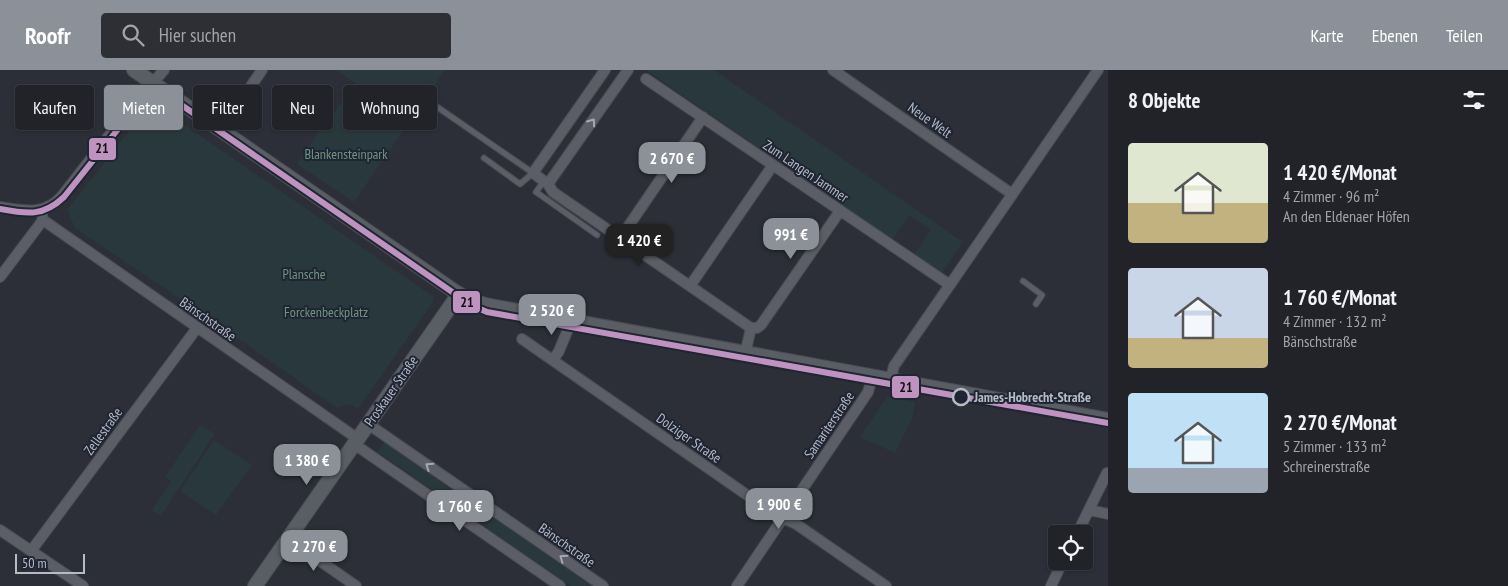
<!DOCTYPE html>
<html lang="de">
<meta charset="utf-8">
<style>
:root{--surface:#212329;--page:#2d2f35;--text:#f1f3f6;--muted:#a2a4a8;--line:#3e4046;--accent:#8c9099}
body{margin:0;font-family:"PT Sans Narrow",sans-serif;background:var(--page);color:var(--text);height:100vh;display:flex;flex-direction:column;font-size:19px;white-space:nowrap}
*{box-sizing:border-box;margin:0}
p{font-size:16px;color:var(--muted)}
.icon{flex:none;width:28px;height:28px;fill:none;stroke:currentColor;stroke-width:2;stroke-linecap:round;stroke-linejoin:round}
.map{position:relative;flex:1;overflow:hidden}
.sheet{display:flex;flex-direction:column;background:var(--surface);width:400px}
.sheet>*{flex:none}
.top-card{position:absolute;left:15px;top:15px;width:475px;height:45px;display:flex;gap:10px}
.buttons{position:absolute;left:1048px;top:455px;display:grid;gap:10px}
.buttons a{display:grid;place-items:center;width:45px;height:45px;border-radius:5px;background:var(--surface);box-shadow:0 1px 4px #0004,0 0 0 1px var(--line);font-size:25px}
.scale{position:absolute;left:15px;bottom:12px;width:70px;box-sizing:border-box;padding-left:5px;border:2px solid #b6bbc8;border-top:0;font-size:14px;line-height:18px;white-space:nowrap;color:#b6bbc8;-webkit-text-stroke:4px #1f2532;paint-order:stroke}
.price{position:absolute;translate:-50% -42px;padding:0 11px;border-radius:10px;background:var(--accent);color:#fff;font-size:16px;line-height:32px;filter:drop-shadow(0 1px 2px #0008)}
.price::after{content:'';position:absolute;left:50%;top:30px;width:15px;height:11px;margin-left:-8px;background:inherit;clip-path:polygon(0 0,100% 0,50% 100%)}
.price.on{background:#222;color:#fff}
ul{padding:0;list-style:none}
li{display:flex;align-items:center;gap:15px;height:125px;padding:0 20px}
li span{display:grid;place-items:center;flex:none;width:140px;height:100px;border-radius:5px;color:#555}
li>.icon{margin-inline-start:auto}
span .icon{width:60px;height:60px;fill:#fffc;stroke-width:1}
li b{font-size:21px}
h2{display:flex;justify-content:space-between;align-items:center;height:60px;padding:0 20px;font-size:21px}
.tag{padding:0 18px;border-radius:5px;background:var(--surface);box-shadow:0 1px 4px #0004,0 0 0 1px var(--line);font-size:18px;line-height:45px}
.tag.on{background:var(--accent);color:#fff}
header{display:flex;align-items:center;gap:30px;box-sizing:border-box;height:70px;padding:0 25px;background:var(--accent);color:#fff}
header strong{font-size:24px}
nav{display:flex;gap:28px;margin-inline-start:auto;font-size:18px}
.search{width:350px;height:45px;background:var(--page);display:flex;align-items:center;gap:12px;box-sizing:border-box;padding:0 18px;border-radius:5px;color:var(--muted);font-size:19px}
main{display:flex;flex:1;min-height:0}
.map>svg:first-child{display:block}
.green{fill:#29383c}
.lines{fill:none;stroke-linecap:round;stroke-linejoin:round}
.lane-casing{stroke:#484a51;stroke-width:7}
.street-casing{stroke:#484a51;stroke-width:12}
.secondary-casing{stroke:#494c54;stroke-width:16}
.lane{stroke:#5b5e66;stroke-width:5}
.street{stroke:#5b5e66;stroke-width:10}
.secondary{stroke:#595d64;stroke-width:14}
.tram-1-casing{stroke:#1f2532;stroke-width:10}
.tram-1{stroke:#bf93bf;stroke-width:6}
.oneway{stroke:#a4a8b4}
.stop-dot{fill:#1f2532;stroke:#b6bbc8;stroke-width:2.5}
.labels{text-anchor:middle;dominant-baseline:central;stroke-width:4;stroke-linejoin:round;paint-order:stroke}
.street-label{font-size:14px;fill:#b6bbc8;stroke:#1f2532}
.park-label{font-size:14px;fill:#70967d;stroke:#1f2532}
.stop-label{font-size:14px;font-weight:bold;fill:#b6bbc8;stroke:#1f2532;text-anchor:start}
.line-badge{stroke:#1f2532;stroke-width:2}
.pale-badge-label{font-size:14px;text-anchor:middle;font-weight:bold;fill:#111}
</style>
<header>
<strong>Roofr</strong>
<div class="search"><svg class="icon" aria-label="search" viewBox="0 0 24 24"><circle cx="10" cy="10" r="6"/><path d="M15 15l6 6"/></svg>Hier suchen</div>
<nav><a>Karte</a><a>Ebenen</a><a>Teilen</a></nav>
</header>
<main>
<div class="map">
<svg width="1108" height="516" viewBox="0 0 1108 516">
<rect width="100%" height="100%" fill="#2c2f37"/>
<path class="green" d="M336,0H445L354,132L297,94L323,55L325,56L355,13Z
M646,0H714L963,172L941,204L913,185L931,160L909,145L892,170Z
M160,38L434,227L433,232L358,339L350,334L337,338L206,246L75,158L67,140L145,41Z
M887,327L915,332L912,349L895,383L860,367Z
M200,355L215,364L161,446L152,440L171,411L165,407Z
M214,370L252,395L216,445L180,421Z
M386,370L387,374L430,404L432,403L434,404L433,407L508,458L510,457L512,458L511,460L592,516H571L505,470L503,472L501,470L502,468L427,416H423L424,414L381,384H376Z"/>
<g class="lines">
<g class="lane-casing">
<path id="lane" d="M430,32L533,103L520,114L484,88
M544,111L536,122L597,165
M1023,211L1042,225L1036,234"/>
</g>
<g class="street-casing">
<path id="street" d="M605,0L533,103L548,114L553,122L751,258H757L761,255L840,141
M833,0L1012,124
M646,9L950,215
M221,60L262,0
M548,114L628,0
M0,137C24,141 45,146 62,126L126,44L164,0
M43,150L358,369
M621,167L703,47
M0,207L43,150L42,145
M690,216L773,95
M522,269L773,443L796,454L886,516
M745,284L751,258
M553,290L559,281L571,252
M890,311L894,296L1098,0
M368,354L603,516
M354,374L560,516
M1089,440L1108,444
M0,460L83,516
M1077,464L1107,403
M287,468L356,516
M31,481L197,258
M737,516L868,322L872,308
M1051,516L1063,491"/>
</g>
<g class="secondary-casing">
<path id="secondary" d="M134,0L454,221L469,230L485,235L1108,350
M255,516L459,224"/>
</g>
<use href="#lane" class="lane"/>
<use href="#street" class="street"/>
<use href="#secondary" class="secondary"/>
<g class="tram-1-casing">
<path id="tram-1" d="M0,139C27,144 43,147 64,127L134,39L139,35L156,29L168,30L180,34L471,235L487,242L1108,353"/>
</g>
<use href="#tram-1" class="tram-1"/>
</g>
<defs><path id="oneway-chevron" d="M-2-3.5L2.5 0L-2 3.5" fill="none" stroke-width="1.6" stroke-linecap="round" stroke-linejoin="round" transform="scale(1.25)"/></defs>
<g class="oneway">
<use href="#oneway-chevron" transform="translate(592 52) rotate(-55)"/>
<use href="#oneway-chevron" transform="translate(429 396) rotate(-145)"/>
<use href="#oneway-chevron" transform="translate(563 488) rotate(-145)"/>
</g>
<circle class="stop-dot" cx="961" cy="327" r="8"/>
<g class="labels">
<g class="street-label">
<text transform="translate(930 50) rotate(35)">Neue Welt</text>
<text transform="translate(806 101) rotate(34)">Zum Langen Jammer</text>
<text transform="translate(208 249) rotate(35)">Bänschstraße</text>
<text transform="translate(391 321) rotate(-55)">Proskauer Straße</text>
<text transform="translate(829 355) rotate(-56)">Samariterstraße</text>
<text transform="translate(103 361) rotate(-54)">Zellestraße</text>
<text transform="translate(689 368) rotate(35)">Dolziger Straße</text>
<text transform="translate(567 475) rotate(35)">Bänschstraße</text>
</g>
<g class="park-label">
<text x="346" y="84">Blankensteinpark</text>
<text x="304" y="204">Plansche</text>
<text x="326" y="242">Forckenbeckplatz</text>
</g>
<g class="stop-label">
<text x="974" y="327">James-Hobrecht-Straße</text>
</g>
</g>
<g class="line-badge">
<rect x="88" y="67" width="29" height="24" rx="5" fill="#bf93bf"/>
<rect x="452" y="220" width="29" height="24" rx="5" fill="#bf93bf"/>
<rect x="891" y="305" width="29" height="24" rx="5" fill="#bf93bf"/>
</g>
<g class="pale-badge-label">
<text x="102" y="83">21</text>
<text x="467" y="237">21</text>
<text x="906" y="322">21</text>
</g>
</svg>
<div class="buttons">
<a><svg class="icon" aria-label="locate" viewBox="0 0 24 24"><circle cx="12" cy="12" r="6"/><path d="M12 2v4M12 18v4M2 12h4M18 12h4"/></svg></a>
</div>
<div class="scale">50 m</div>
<b class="price" style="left:672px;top:114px">2 670 €</b>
<b class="price" style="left:791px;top:190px">991 €</b>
<b class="price on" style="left:639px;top:196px">1 420 €</b>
<b class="price" style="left:552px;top:266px">2 520 €</b>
<b class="price" style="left:307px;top:416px">1 380 €</b>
<b class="price" style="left:779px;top:460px">1 900 €</b>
<b class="price" style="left:460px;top:462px">1 760 €</b>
<b class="price" style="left:314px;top:502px">2 270 €</b>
<div class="top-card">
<a class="tag">Kaufen</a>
<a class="tag on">Mieten</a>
<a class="tag">Filter</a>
<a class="tag">Neu</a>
<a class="tag">Wohnung</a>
</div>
</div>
<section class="sheet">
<h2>8 Objekte<svg class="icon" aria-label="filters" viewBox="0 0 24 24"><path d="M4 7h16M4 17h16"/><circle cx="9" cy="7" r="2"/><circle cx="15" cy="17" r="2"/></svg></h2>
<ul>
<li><span style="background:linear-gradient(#dfe7d0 60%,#c2b280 0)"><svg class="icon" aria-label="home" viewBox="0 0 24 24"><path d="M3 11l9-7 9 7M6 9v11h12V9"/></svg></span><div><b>1 420 €/Monat</b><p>4 Zimmer · 96 m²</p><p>An den Eldenaer Höfen</p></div></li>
<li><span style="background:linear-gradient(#c9d6e8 70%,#c2b280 0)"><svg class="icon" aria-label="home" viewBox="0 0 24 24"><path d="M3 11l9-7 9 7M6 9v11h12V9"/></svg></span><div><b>1 760 €/Monat</b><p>4 Zimmer · 132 m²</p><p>Bänschstraße</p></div></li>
<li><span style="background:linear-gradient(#bfe0f5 75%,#9aa5b1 0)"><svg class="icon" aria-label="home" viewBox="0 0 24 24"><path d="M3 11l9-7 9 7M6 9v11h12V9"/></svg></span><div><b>2 270 €/Monat</b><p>5 Zimmer · 133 m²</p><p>Schreinerstraße</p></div></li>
</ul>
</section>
</main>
